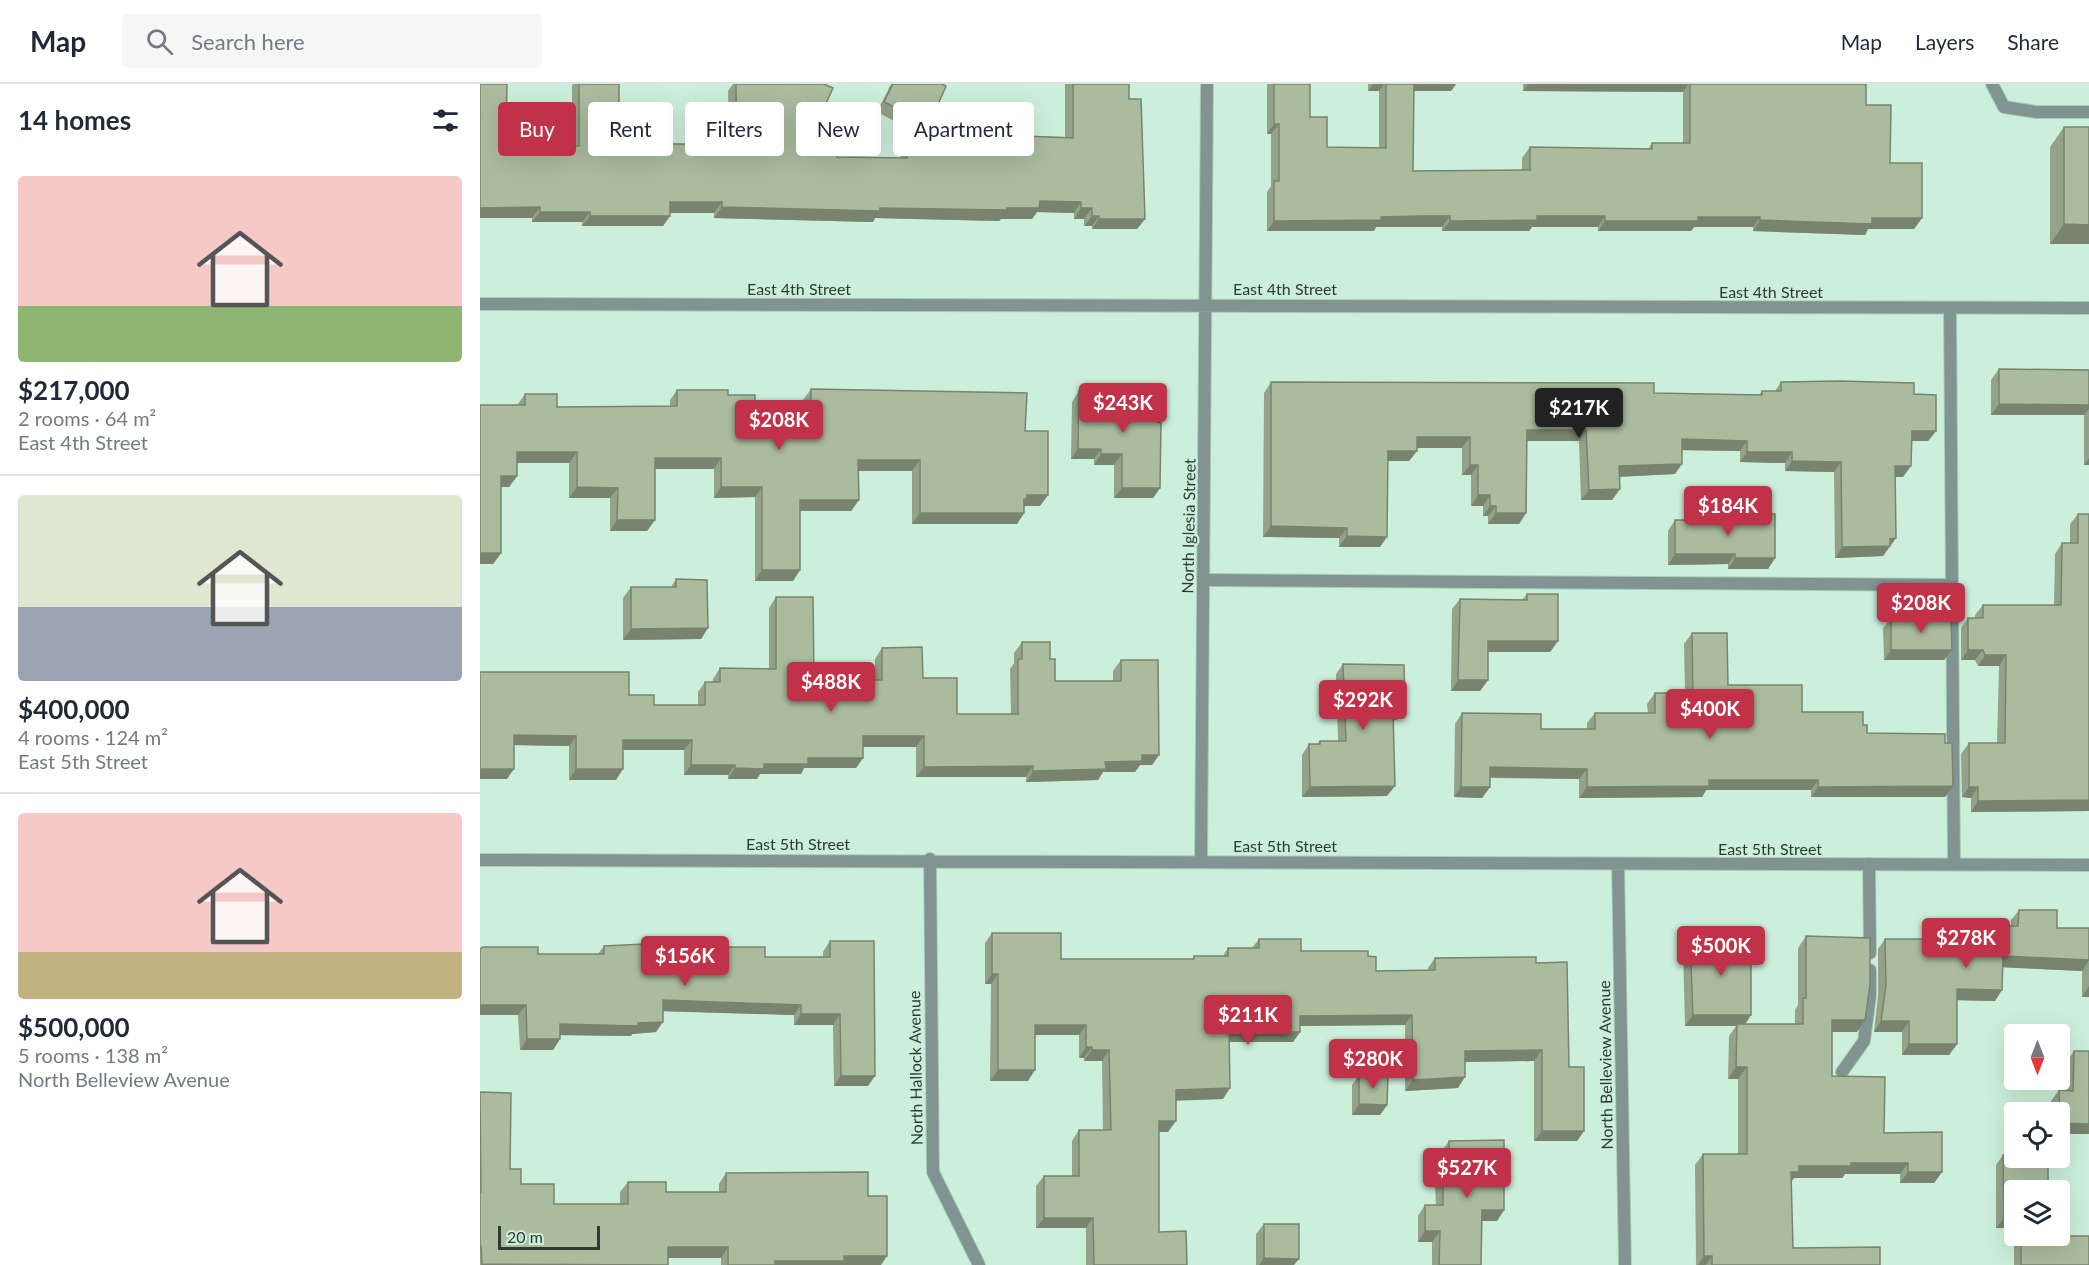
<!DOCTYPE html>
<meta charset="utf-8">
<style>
:root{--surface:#fff;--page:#f6f6f7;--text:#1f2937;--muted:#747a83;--line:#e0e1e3;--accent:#c13147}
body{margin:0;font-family:Lato,sans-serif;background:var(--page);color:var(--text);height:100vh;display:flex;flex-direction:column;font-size:22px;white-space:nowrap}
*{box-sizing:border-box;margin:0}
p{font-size:20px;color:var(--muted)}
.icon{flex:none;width:33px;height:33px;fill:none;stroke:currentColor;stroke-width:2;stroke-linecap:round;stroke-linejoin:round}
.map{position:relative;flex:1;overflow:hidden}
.panel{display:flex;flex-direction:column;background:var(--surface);width:480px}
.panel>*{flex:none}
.top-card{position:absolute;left:18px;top:18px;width:570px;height:54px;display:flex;gap:12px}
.needle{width:39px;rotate:180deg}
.tools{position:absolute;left:1524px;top:940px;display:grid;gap:12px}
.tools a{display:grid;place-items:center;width:66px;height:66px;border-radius:6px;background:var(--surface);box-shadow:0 6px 24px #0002;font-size:30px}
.scale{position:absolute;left:18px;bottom:15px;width:102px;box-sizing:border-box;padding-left:6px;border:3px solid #2d3b33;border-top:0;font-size:16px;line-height:21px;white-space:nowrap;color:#2d3b33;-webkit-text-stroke:4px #ccefdb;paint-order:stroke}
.price{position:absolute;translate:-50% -51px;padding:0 14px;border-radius:6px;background:var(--accent);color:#fff;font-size:20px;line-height:39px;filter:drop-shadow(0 2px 3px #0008)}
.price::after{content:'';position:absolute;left:50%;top:36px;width:18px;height:14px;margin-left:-9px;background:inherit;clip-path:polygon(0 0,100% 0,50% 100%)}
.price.current{background:#222;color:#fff}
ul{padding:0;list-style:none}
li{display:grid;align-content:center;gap:12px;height:318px;padding:0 18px}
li+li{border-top:2px solid var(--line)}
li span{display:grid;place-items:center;height:186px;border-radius:6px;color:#555}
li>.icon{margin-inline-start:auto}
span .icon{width:108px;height:108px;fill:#fffc;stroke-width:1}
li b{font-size:26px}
h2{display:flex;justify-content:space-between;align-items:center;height:72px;padding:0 18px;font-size:26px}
.pill{padding:0 21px;border-radius:6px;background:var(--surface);box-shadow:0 6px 24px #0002;font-size:21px;line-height:54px}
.pill.current{background:var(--accent);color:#fff}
header{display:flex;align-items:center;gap:36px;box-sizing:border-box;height:84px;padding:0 30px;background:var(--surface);border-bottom:2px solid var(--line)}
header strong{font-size:28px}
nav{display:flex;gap:33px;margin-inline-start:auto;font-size:21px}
.search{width:420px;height:54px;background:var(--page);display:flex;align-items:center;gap:15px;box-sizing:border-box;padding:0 21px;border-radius:6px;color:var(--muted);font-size:22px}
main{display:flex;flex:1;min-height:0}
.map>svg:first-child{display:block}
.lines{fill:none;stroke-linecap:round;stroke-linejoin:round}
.lane-casing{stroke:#accbb9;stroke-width:14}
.street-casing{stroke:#accbb9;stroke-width:14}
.lane{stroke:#829492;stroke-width:12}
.street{stroke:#829492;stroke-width:12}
.wall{fill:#93a288}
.shaded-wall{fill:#78846f}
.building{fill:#abbc9e;stroke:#78846f;stroke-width:1.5}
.labels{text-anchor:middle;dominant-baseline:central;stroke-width:4.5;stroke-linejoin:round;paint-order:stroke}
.street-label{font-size:16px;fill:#2d3b33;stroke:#ccefdb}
</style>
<header>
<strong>Map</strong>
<div class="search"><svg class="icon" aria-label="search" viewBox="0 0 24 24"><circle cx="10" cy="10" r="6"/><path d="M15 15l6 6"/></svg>Search here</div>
<nav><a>Map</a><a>Layers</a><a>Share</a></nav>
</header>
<main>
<section class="panel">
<h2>14 homes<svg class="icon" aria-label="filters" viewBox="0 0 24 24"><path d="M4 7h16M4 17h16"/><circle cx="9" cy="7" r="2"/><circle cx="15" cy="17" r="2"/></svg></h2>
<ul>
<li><span style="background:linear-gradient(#f6c9c9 70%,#8fb573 0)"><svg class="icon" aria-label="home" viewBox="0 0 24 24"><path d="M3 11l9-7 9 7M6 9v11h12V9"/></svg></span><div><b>$217,000</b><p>2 rooms · 64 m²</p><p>East 4th Street</p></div></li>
<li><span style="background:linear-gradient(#dfe7d0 60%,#9aa5b1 0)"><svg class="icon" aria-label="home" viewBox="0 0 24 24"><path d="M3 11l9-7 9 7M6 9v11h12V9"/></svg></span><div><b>$400,000</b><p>4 rooms · 124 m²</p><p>East 5th Street</p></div></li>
<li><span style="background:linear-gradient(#f6c9c9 75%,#c2b280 0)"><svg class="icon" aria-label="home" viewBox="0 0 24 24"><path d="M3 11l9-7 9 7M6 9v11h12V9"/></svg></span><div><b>$500,000</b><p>5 rooms · 138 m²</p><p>North Belleview Avenue</p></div></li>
</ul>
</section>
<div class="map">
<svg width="1609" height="1181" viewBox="0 0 1609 1181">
<rect width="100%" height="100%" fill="#ccefdb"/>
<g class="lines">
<g class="lane-casing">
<path id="lane" d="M1512,0L1524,23L1556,28H1609
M1470,224L1474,780
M724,496L1472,501
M1389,780L1390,869
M1362,988L1384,957L1390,912V886"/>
</g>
<g class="street-casing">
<path id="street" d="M0,220L1609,224
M450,775L453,1088L499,1181
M0,776L1609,781
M721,777L727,0
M1138,780L1145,1181"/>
</g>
<use href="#lane" class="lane"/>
<use href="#street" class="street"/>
</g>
<path class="wall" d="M93,0H139V59L249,60L248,7L253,0H344L326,64L357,73L420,74V40L397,28L411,0H462L446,48L585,53V0H649V15L665,135L657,145H612V142H604V135H594V129L557,128L552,135H521L519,137L395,134L393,138L234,134V129H190V132L183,142H102V138H52V134L26,50L36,63L92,62V2Z
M787,0H830V33L847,63L899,64V7H888V0H976L971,7H934L933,87L1042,86V74L1050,63L1168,65L1172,59H1203V8L1043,7V0H1386V21L1410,79L1442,134L1434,145H1388L1385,151L1273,147V143H1214L1211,147H1118V143H1052L1049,147H962V143H896L894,147H787V108L791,102V50H787Z
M1584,43H1609V160H1570V63Z
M1519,285L1609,286V381H1604V331H1511V296Z
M791,298L1174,309L1279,311L1282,307H1295L1301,298L1434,310L1456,347L1448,357H1431L1423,393H1415L1416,454L1403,472L1355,474L1354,388L1305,387V379L1260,378V367L1202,366L1195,390L1139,393L1140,405L1132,416H1101L1099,357H1047L1046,429L1039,440H1008V432H1003V422H991V391H982V364H937V367L929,377H908L900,463H859V454L783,453L784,309Z
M331,305L545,347L568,411L560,422H544V429L537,440H432V387H378L379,416L371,427H320V486L313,497H275V413L234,414V385H175V436L167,447H130V414H89V379H37V392L29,403H21V469L13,480H0L38,320L45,310L77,323L190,322V316L197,306L248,311L275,322H323V316Z
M599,307L648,314L677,338L680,404L673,414H634V381H614V375H591L592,318Z
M1255,430L1295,474L1288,485H1248V480L1188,481V447L1195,436H1252Z
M1598,430H1609V727L1491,728V714L1482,713L1481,670L1489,659H1517L1519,582H1498L1495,576H1481V544L1488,534H1495V531L1503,521H1574L1575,470L1582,459H1590V440Z
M196,495L228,544L221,555L143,556V514L151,503H191Z
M1047,510L1078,557L1070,568H1008V596L1000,607H971L972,525L980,515L1042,516Z
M296,513L334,596H395V575L402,564L443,594L477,630H531L530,585L534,579V569L542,558L570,575L575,597H633V587L641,576L679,671L672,681H660L655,688H623L618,696L546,698V693H436V663H383V674L376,684H324L321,690H280L277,695H248V691H204V666H143L136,696H89V662L34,661L27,695H0V588L149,611L174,621H218V608L225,598H233V595L240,584L289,585V524Z
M1411,534L1472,566L1464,576H1404L1403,544Z
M1212,549L1248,601L1322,628L1383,641L1387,649L1465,659L1473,702L1465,713H1331V706H1226L1222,713L1099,714V695L1010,694V703L1002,714L974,713L975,640L982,629L1061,645H1107V639L1115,629H1168L1167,620L1175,609H1205L1204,560Z
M863,580L918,635L913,637L907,712L822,713V671L829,660H837L840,657H858L856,590Z
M1539,826L1577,844H1609V913H1602V887L1523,883L1515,917L1477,916V960L1469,971H1422V948H1394L1398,912V865L1405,855H1480V853L1487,842H1531V836Z
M512,849L581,875H712L714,872H743L748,864H772L779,855L821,867L888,872L896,887L948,886V884L955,874L1056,879L1089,983L1104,1047L1097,1057H1054V977L985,978L978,1004L925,1007V941L820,942V948L813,958H749L743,1015L696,1016L688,1048H679V1148L707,1181H606V1144H556V1102L564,1092H592V1057L599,1046H623L622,977H604V974H599V951H555L548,997H510L511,900H505V859Z
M1326,852L1385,936L1377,948H1352V992L1404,1049L1462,1088L1454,1099H1420V1090H1365L1362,1094H1314L1311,1098L1313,1164L1400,1181H1216L1215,1081L1223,1070H1258V995H1248L1249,952L1256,942H1205L1203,865L1210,854L1254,863L1265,940H1315V926L1318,921V864Z
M350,857L388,1002H354L353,941H314V931L183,927L176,948L152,950L151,952L80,951V955L73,966H40L38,931L58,870H118L124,862L185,863L285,873H343V868Z
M1594,967L1609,1050L1580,1029H1571V1017L1579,1006H1586V978Z
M879,991L907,1021L900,1031H872V1001Z
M0,1008L30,1085L41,1100L74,1120H140V1108L148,1098L186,1108H239V1100L246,1089L388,1112L401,1181H241V1174H188V1181H0Z
M969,1057L1024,1126L1017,1137H1001V1181H952V1158H938V1132L945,1121H956L955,1101L959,1097L958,1085L962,1079V1067Z
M1523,1071L1534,1107V1152H1609V1181H1534V1144H1516V1081Z
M784,1140L814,1181H776V1150Z"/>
<path class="shaded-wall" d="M893,0H904L899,7H888Z
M931,0H976L971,7H926Z
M1048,0H1208L1203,8L1043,7Z
M794,40H799L791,50H787Z
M560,117L601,118L594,129L557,128L552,135H521L519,137L395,134L393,138L234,134L242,123L527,124Z
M190,118H242L234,129H183Z
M60,123L52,134H0V124Z
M601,124H612L604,135H594Z
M60,128H110L102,138H52Z
M110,132H190L183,142H102Z
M612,132H619L612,142H604Z
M970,132L962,143H896L894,147H787L794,137L901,133Z
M1057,132H1125L1118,143H1052L1049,147H962L970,137Z
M1218,133H1280L1273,143H1214L1211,147H1118L1125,137Z
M1392,134H1442L1434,145H1388L1385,151L1273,147L1280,136Z
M619,135H665L657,145H612Z
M1584,140L1609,141V160H1570Z
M1519,320L1609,321V325L1604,331H1511Z
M1047,346H1106L1099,357H1039Z
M1432,347H1456L1448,357H1424Z
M937,353H990L982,364H929Z
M1202,355L1267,357L1260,367L1195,366Z
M598,365H621L614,375H591Z
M908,367H937L929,377H901Z
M37,368H97L89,379H29Z
M1267,368H1312L1305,379L1260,378Z
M621,370H642L634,381H614Z
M175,374H241L234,385H168Z
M1609,374V381H1604Z
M378,376H440L432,387H371Z
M1312,377L1361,378L1354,388L1305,387Z
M1202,380L1195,390L1132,393L1139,382Z
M990,381H998L991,391H982Z
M1415,382H1431L1423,393H1408Z
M21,392H37L29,403H13Z
M97,403L138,404L130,414H89Z
M241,403H282L275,413L234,414Z
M642,404H680L673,414H634Z
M1140,405L1132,416H1101L1109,406Z
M547,411H568L560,422H543L537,426Z
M998,411H1010L1003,422H991Z
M320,416H379L371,427H313Z
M1010,422H1016L1008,432H1003Z
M440,429H544L537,440H432Z
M1016,429H1046L1039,440H1008Z
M137,436H175L167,447H130Z
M791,442L867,444L859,454L783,453Z
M867,452L907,453L900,463H859Z
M1416,454L1403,472L1355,474L1362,463Z
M0,469H21L13,480H0Z
M1195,470H1255L1248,480L1188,481Z
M1255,474H1295L1288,485H1248Z
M282,486H320L313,497H275Z
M228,544L221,555L143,556L151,545Z
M1008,557H1078L1070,568H1001Z
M1411,566H1472L1464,576H1404Z
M1488,566H1503L1495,576H1481Z
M1505,571H1526L1519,582H1498Z
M978,596H1008L1000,607H971Z
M925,625L918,635L906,638L913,628Z
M34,651L96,652L89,662L27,661Z
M383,652H444L436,663H376Z
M143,656H212L204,666H136Z
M662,671H679L672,681H660L655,688H623L618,696L546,698L553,687L625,678Z
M328,674H383L376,684H324L321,690H280L277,695H248L255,684Z
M211,681H255L248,691H204Z
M553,682L546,693H436L444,683Z
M1010,683L1107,685L1099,695L1003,693Z
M0,685H34L27,695H0Z
M96,685H143L136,696H89Z
M1229,696H1338L1331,706H1226L1222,713L1099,714L1107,703Z
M915,702L907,712L822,713L830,703Z
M1473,702L1465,713H1331L1338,703Z
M981,703H1010L1002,714L974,713Z
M1489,703H1498L1491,714L1482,713Z
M1609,716V727L1491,728L1498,717Z
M1523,872L1609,876L1602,887L1515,883Z
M512,890H518L511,900H505Z
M1609,902V913H1602Z
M1477,905L1522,906L1515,917L1469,916Z
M183,916L321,921L314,931L176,927Z
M0,921H46L38,931H0Z
M321,930H360L353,941H314Z
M932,931L925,941L813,942L820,932Z
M1213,931H1271L1264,942L1257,940L1256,942H1205Z
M1352,936H1385L1377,948H1344Z
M1401,937H1429L1422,948H1394Z
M183,938L176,948L152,950L151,952L73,951L80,940L158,939Z
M555,941H606L599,951H548Z
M749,948H820L813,958H742Z
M47,955H80L73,966H40Z
M1429,960H1477L1469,971H1422Z
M606,963H612L604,974H599Z
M612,966H629L622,977H604Z
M1062,966L1054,977L977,978L985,967Z
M1256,983H1267L1258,995H1248Z
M518,986H555L548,997H510Z
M361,992H395L388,1002H354Z
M985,993L978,1004L925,1007L933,996Z
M750,1004L743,1015L689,1017L696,1006Z
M879,1020L907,1021L900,1031H872Z
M679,1037H696L688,1048H671Z
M1580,1039L1609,1040V1050H1580Z
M1062,1047H1104L1097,1057H1054Z
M1371,1079H1428L1420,1090H1365L1362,1094H1314L1310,1099L1311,1088L1319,1082Z
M1428,1088H1462L1454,1099H1420Z
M1002,1126H1024L1017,1137H994Z
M564,1134H613L606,1144H556Z
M1524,1134H1534V1144H1516Z
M945,1147H960L952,1158H938Z
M188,1163H248L241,1174H180Z
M364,1172H407L401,1181H292L295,1177Z
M1224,1172H1232L1226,1181H1218Z
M784,1174L819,1175L814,1181H779Z
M2,1180H47V1181H1Z"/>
<path class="building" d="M0,0H27L26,50H36V63L99,62V0H139V59L256,61V0H344L353,4L326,64H357V73L427,74V29L404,18L413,0H462L466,2L446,48L593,54V0H649V15H661L665,135H619V132H612V124H601V118L560,117L559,124H527V126L400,124V127L242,123V118H190V132H110V128H60V123L0,124Z
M794,0H830V33H847V63L906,64V0H934L933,87L1050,86V63L1172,65V59H1210V0H1386V21H1411L1410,79H1442V134H1392V140L1280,136V133H1218V137H1125V132H1057V136L970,137V132H939L901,133V136L794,137V97H799V40H794Z
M1584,43H1609V141L1584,140Z
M1519,285L1609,286V321L1519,320Z
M1360,297L1434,299V310L1456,311V347H1432L1431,382H1415L1416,454L1410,455V462L1362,463L1361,378L1312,377V368H1267V357L1202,355V380L1139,382L1140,405L1109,406L1106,346H1047L1046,429H1016V422H1010V411H998V381H990V353H937V367H908L907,453L867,452V444L791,442V298L1174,299V309L1282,311V307H1301V298Z
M331,305L547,309L545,347H568V411H547V415H544V429H440V376H378L379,416H320V486H282V403H241V374H175V436H137L138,404L97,403V368H37V392H21V469H0V321H45V310H77V323L197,322V306H248V311H275V322H331Z
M599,307H648V314H677V338L681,339L680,404H642V370H621V365H598Z
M1255,430H1295V474H1255V470H1195V436H1255Z
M1598,430H1609V716L1498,717V703H1489V659H1525L1526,571H1505L1503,566H1488V534H1503V521H1581L1582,459H1598Z
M196,495L227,496L228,544L151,545V503H196Z
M1047,510H1078V557H1008V596H978L980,515L1047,516Z
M296,513H333L334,596H402V564L442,563L443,594H477V630H538V575H542V558H570V575H575V597H641V576H678L679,671H662V677L625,678L626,685L553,687V682L444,683V652H383V674H328V680H284V685L255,684V681H211L212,656H143V685H96V652L34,651V685H0V588H149V611H174V621H225V598H240V584L296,585Z
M1411,534H1471L1472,566H1411Z
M1212,549H1247L1248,601H1322V628H1383V641H1387V649L1465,650V659H1472L1473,702L1338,703V696H1229V702L1107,703V685L1010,683V703H981L982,629L1061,630V645H1115V629H1175V609H1213Z
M863,580L924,581L925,625L913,628L915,702L830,703L829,660H840V657H866Z
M1539,826H1577V844H1609V876L1523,872L1522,906L1477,905V960H1429V937H1401L1406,901L1405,855H1487V842H1538Z
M512,849H581V875H714V872H748V864H779V855H821V867H888V872L896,873V887L955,886V874L1056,873V879L1087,878L1089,983H1104V1047H1062V966L985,967V993L933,996L932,931L820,932V948H749L750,1004L696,1006V1037H679V1148L706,1147L707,1181H614L613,1134H564V1092H599V1046H631L629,966H612V963H606V941H555V986H518V890H512Z
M1326,852L1390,854V900L1385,936H1352V992L1405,993L1404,1049L1462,1048V1088H1428V1079H1371V1082H1319V1088H1311L1313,1164L1400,1163V1181H1232V1172H1224L1223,1070H1267V983H1256L1257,940H1323V914H1326Z
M1210,854H1254V863H1271V931H1213Z
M350,857H394L395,992H361L360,930H321V921L183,916V938L158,939V942L80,940V955H47L46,921H0V865L3,863H58V870H124V862L185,859V863H285V873H350Z
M1594,967H1609V1040L1580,1039L1579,1006L1593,1007Z
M879,991H908L907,1021L879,1020Z
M0,1008L31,1009L30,1085H41V1100H74V1120H148V1098H186V1108H246V1089L388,1088V1112H407V1172H364V1177H295V1181H248V1163H188V1181L2,1180L1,1162H0V1108H1Z
M1024,1056V1126H1002L1001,1181H959L960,1147H945V1121H963V1091H966V1075L970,1074L969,1057Z
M1523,1071H1534V1074H1568V1107H1534V1134H1524Z
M784,1140H819V1175L784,1174Z
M1541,1152H1609V1181H1541Z"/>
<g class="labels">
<g class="street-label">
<text x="319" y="204">East 4th Street</text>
<text x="805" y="204">East 4th Street</text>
<text x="1291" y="207">East 4th Street</text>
<text transform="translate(708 442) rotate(-89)">North Iglesia Street</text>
<text x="318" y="759">East 5th Street</text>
<text x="805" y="761">East 5th Street</text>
<text x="1290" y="764">East 5th Street</text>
<text transform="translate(1125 981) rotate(-91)">North Belleview Avenue</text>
<text transform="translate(435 984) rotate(-91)">North Hallock Avenue</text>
</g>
</g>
</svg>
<div class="tools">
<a><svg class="needle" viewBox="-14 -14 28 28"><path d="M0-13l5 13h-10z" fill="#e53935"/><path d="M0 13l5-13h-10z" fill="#747a83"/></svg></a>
<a><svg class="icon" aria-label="locate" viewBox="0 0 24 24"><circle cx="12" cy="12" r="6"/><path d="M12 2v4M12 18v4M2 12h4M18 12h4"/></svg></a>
<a><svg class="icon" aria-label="layers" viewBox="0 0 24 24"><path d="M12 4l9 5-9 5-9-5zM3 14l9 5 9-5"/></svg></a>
</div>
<div class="scale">20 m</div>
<b class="price" style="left:643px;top:350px">$243K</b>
<b class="price current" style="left:1099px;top:355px">$217K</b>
<b class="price" style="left:299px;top:367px">$208K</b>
<b class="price" style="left:1248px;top:453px">$184K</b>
<b class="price" style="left:1441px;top:550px">$208K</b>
<b class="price" style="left:351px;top:629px">$488K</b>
<b class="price" style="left:883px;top:647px">$292K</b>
<b class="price" style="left:1230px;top:656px">$400K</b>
<b class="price" style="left:1486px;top:885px">$278K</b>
<b class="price" style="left:1241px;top:893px">$500K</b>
<b class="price" style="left:205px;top:903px">$156K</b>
<b class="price" style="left:768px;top:962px">$211K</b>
<b class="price" style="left:893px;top:1006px">$280K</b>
<b class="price" style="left:987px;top:1115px">$527K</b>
<div class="top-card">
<a class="pill current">Buy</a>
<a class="pill">Rent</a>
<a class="pill">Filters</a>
<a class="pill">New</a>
<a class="pill">Apartment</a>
</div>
</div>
</main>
